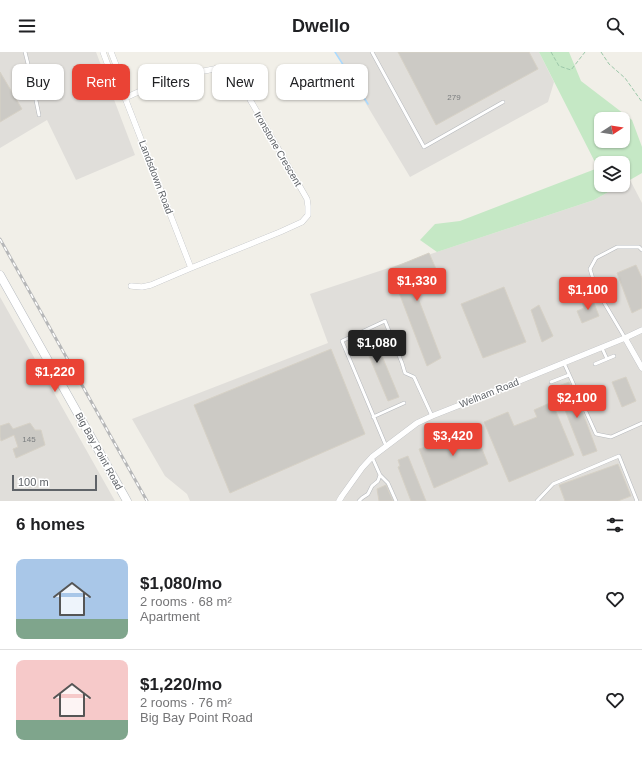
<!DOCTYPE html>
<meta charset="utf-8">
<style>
:root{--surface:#fff;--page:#f2f2f2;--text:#202124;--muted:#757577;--line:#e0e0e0;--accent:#ea4335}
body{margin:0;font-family:Arial,sans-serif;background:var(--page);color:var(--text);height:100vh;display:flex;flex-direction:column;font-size:15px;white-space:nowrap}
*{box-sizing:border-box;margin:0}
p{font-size:13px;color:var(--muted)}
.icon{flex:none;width:22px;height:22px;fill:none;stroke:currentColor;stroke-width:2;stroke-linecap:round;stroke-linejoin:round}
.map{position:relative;height:449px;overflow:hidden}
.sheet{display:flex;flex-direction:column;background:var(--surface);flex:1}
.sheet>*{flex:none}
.guide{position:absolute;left:12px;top:12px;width:400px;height:36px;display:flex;gap:8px}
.needle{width:26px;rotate:78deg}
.fabs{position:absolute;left:594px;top:60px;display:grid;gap:8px}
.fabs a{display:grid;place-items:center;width:36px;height:36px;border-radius:8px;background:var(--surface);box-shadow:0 1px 3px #0004;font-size:20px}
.scale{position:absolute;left:12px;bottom:10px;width:85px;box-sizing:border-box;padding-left:4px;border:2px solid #5f6368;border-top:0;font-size:11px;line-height:14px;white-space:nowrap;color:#5f6368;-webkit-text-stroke:3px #fff;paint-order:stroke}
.price{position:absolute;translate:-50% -34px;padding:0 9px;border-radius:4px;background:var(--accent);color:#fff;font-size:13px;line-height:26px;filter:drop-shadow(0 1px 2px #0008)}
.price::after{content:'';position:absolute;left:50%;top:24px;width:12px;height:9px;margin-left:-6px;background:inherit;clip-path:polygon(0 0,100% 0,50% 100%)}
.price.current{background:#222;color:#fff}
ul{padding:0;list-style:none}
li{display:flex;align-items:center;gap:12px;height:100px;padding:0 16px}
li+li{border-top:1px solid var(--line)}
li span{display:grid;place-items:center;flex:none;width:112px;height:80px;border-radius:8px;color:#555}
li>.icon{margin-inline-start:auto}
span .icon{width:48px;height:48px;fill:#fffc;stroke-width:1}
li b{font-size:17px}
h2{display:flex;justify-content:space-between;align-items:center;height:48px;padding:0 16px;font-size:17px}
.pill{padding:0 14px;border-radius:8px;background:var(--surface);box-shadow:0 1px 3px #0004;font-size:14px;line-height:36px}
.pill.current{background:var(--accent);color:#fff}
header{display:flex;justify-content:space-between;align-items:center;height:52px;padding:0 16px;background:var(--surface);font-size:18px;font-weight:700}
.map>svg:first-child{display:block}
.industrial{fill:#e0deda}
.green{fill:#c5e8c5;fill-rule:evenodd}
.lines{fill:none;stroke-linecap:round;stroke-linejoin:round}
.stream{stroke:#aadaff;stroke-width:1.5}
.building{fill:#cccac5;stroke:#d6d1c6}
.lane-casing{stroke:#b5b8bc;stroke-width:4}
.street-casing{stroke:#b5b8bc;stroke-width:6}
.secondary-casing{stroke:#b6babf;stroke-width:9}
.path{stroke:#9cc7a9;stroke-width:1;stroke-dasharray:4 2;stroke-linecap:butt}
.lane{stroke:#fff;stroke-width:3}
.street{stroke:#fff;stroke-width:5.5}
.secondary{stroke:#fff;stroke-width:8}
.rail-casing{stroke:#b6b7b8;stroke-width:3}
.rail{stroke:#fff;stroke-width:1.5;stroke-dasharray:4.5;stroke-linecap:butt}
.labels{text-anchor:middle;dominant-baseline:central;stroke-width:3;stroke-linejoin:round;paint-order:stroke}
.number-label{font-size:8px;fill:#7a7d7f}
.street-label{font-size:10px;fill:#5f6368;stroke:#fff}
</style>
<header><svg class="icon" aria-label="menu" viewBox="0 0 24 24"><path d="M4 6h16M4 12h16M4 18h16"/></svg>Dwello<svg class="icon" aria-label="search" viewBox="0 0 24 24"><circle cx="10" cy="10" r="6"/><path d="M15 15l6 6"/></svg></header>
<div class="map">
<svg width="642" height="449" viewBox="0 0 642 449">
<rect width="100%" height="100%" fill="#f1efe8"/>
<path class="industrial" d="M0,0H96L135,103L76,128L47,68L0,96Z
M335,0H539L554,30L548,50L410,125Z
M630,128L642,151V449H190L187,442L165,424L132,367L328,291L310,242L594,148L621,133H623V132Z
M0,245L115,449H0Z"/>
<path class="green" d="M539,0H569L581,29L632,68L642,95V121L623,132V111H601V133H621L594,148L437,200L420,188L435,172L460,169L598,116ZM601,67H623V89H601Z"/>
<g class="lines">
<path class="stream" d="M335,0L368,52"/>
</g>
<path class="building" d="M398,0H529L538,17L436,73Z
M0,20L22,57L0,70Z
M429,201L437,219L412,230L441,306L427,314L390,217Z
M636,213L642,226V256L632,261L617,221Z
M504,235L526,290L483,306L461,252Z
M592,246L599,264L582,271L577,259L584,256L582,250Z
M539,253L553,284L542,290L531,258Z
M372,280L399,345L388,349L367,299L359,302L353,288Z
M331,297L365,382L230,441L194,353Z
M626,325L636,349L622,355L612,330Z
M569,330L578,348L597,399L583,404L556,335Z
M552,350L574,403L509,430L484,370L508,360L514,374L537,365L534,358Z
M9,371L13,377L30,371L35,378H41L45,393L16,406L13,397L18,395L14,383L1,389L0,385V374Z
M458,373L462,386L476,382L488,412L434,436L419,397L437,392L434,385Z
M408,404L426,449H411L398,415L400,414L398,408Z
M618,412L631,444L618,449H565L559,433Z
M386,433L393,449H379L377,437Z"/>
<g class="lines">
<g class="lane-casing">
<path id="lane" d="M25,0L31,24L39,63
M372,0L424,95L503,50
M625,286L596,237L590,217L596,206L617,195H639L642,198
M602,296L607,307
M564,311L596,382L611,385L642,371
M595,312L614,304
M551,330L569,323
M373,365L404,351
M386,394L342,289L385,269L402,311L405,321L414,325L432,364
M372,405L380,423L388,431L396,449
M359,449L362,446L368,442L372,434L378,429L380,423
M537,449L553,432L619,404L637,449H636"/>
</g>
<g class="street-casing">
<path id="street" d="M103,0L113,27L120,33V23L111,0
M120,33L191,216
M125,46L158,31L179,24L219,16H229L236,23L307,147L308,154V163L302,170L280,180L191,216L151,233L142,235L131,234
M625,286L642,316
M339,449L342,444L362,416L372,405L417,371L432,364L465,351L625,286L642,278"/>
</g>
<g class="secondary-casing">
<path id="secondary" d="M0,223L127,449"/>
</g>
<path class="path" d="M551,0L559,14L571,18L585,0
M601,0L609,12L625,26L642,50"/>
<use href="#lane" class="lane"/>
<use href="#street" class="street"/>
<use href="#secondary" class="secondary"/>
<g class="rail-casing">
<path id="rail" d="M0,187L147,449"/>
</g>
<use href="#rail" class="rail"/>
</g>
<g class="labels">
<g class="number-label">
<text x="454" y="45">279</text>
<text x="29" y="387">145</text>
</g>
<g class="street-label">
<text transform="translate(278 97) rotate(60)">Ironstone Crescent</text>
<text transform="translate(156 125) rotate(69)">Landsdown Road</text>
<text transform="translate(489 341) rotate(-22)">Welham Road</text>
<text transform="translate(99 399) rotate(61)">Big Bay Point Road</text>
</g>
</g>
</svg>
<div class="fabs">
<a><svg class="needle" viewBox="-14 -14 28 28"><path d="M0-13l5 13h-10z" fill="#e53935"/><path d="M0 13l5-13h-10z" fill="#757577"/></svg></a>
<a><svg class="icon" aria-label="layers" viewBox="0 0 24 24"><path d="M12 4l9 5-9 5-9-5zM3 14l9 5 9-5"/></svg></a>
</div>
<div class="scale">100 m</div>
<b class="price" style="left:417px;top:250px">$1,330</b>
<b class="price" style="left:588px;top:259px">$1,100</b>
<b class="price current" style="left:377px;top:312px">$1,080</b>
<b class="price" style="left:55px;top:341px">$1,220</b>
<b class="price" style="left:577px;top:367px">$2,100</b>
<b class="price" style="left:453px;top:405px">$3,420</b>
<div class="guide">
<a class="pill">Buy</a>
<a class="pill current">Rent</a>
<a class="pill">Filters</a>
<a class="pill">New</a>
<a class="pill">Apartment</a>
</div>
</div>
<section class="sheet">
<h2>6 homes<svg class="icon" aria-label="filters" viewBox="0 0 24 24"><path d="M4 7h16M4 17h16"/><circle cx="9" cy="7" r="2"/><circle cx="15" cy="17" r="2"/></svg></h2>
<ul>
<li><span style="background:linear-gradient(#a9c7e8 75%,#7fa58c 0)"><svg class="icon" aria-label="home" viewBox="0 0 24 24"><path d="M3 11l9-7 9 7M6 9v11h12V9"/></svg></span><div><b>$1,080/mo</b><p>2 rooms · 68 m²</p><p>Apartment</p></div><svg class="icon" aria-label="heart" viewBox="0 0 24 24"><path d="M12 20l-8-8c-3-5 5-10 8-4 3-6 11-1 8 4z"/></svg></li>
<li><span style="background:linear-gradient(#f6c9c9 75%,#7fa58c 0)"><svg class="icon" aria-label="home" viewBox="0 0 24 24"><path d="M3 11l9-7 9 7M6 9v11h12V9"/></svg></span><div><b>$1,220/mo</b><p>2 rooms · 76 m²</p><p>Big Bay Point Road</p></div><svg class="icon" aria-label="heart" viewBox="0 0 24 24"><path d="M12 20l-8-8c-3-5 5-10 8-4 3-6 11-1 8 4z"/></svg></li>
</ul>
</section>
